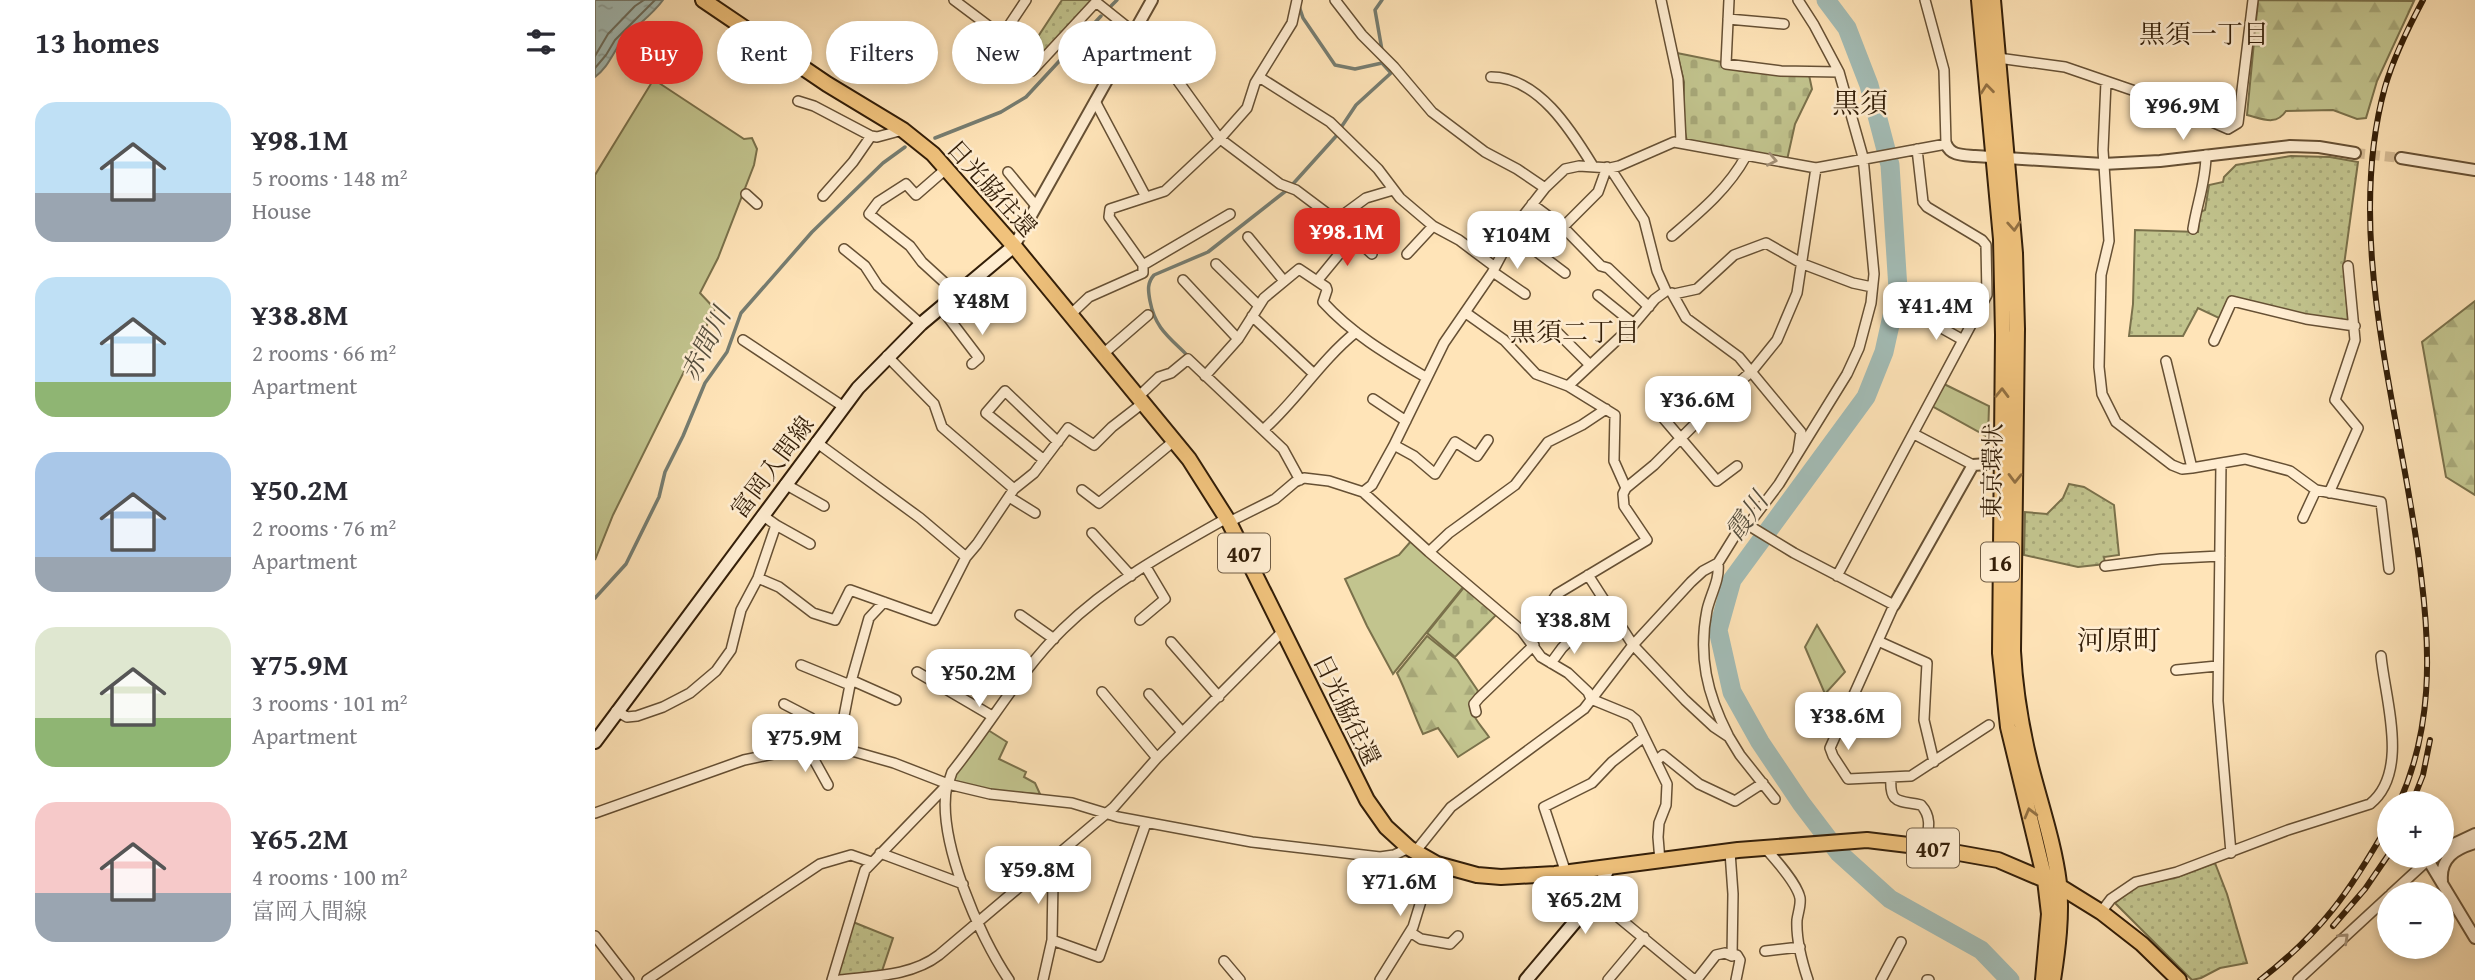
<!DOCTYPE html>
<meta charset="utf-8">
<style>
:root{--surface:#fff;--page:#f2f2f3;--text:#2b2b33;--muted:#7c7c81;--accent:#d93025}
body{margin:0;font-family:"Gentium Book Plus","Noto Serif JP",serif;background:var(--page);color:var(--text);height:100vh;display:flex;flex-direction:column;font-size:26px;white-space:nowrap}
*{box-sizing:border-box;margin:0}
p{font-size:23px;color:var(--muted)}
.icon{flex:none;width:38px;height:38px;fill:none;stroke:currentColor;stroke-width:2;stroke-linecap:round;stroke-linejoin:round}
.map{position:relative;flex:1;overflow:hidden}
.details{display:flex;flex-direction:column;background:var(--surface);width:595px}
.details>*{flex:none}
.banner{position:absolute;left:21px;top:21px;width:665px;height:63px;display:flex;gap:14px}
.buttons{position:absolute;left:1782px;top:791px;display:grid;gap:14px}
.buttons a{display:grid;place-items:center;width:77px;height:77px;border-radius:50%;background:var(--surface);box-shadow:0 4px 10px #0003;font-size:35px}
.price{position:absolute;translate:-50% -60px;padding:0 16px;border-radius:14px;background:#fff;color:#222;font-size:23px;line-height:46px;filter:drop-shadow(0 2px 4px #0008)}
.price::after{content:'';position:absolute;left:50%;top:42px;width:21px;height:16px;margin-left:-10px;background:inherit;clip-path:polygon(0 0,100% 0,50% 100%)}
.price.on{background:var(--accent);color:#fff}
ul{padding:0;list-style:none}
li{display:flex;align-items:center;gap:21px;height:175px;padding:0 35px}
li span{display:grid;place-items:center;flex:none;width:196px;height:140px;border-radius:21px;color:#555}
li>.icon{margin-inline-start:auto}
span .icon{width:84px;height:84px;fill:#fffc;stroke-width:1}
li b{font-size:30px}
h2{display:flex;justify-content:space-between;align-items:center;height:84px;padding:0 35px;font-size:30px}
.chip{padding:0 24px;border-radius:32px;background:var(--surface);box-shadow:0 4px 10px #0003;font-size:24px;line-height:63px}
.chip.on{background:var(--accent);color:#fff}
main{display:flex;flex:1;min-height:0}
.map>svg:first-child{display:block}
.grass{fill:url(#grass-dots);stroke:#7a714b;stroke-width:2}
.forest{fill:url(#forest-firs);stroke:#7a714b;stroke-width:2}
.cemetery{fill:url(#cemetery-stones);stroke:#7a714b;stroke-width:2}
.green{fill:#c2c48e;stroke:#7a714b;stroke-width:2}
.water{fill:url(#water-ripples);stroke:#767d71;stroke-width:2}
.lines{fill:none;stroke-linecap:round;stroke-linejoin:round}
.shore{stroke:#6b6e60;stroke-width:2}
.stream{stroke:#767d71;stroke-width:3.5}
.river{stroke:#a3bdb7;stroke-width:19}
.tertiary-tunnel{stroke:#d6bc95;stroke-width:10;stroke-dasharray:10 5;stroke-linecap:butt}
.minor-casing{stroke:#665034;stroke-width:12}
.tertiary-casing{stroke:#665034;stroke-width:14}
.secondary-casing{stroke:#331e08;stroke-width:16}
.trunk-casing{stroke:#331e08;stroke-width:18}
.minor{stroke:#ffedd1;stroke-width:9}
.tertiary{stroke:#ffedd1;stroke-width:10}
.secondary{stroke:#ffedd1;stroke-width:12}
.trunk{stroke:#f0c27c;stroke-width:14}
.rail-casing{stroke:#331e08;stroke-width:6}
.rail{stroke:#ffedd1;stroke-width:3.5;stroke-dasharray:10;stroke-linecap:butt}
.oneway{stroke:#927042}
.oneway2{stroke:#a39077}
.labels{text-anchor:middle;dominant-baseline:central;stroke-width:5;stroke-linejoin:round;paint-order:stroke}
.shield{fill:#ffedd1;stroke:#705c44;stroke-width:2}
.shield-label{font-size:23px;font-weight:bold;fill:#331e08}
.street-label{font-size:24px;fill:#331e08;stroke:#ffedd1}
.neighbourhood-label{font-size:26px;fill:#331e08;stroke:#ffedd1}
.water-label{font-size:26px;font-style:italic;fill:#554e3d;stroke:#ffedd1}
.quarter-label{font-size:28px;fill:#331e08;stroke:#ffedd1}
</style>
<main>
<section class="details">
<h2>13 homes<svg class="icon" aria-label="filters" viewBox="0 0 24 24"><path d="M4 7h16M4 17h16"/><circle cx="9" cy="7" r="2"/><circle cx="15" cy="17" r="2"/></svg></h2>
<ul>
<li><span style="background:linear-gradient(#bfe0f5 65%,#9aa5b1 0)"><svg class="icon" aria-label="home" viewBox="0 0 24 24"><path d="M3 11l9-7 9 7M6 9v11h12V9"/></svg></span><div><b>¥98.1M</b><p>5 rooms · 148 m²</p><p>House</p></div></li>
<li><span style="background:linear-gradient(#bfe0f5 75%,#8fb573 0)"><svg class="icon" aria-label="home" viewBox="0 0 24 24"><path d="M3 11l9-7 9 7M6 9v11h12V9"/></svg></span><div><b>¥38.8M</b><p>2 rooms · 66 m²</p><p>Apartment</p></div></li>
<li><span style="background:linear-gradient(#a9c7e8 75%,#9aa5b1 0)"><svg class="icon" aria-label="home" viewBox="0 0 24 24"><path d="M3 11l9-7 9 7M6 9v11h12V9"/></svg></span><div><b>¥50.2M</b><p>2 rooms · 76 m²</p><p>Apartment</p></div></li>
<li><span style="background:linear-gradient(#dfe7d0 65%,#8fb573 0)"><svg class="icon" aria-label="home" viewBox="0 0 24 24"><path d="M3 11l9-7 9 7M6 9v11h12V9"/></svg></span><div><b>¥75.9M</b><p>3 rooms · 101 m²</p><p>Apartment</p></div></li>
<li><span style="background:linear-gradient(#f6c9c9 65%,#9aa5b1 0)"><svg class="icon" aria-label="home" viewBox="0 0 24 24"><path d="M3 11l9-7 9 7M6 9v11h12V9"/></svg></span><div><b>¥65.2M</b><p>4 rooms · 100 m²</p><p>富岡入間線</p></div></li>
</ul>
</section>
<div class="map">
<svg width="1880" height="980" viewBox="0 0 1880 980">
<defs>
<pattern id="grass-dots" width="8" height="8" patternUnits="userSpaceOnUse" patternTransform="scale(1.75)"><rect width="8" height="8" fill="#c2c48e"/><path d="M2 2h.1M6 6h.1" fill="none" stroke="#a7a879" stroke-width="1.8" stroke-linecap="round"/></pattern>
<pattern id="forest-firs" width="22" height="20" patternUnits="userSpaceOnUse" patternTransform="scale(1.75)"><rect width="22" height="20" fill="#c2c48e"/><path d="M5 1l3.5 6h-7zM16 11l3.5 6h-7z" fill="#a7a879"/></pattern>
<pattern id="cemetery-stones" width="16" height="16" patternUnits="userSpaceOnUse" patternTransform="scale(1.75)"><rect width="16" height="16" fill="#c2c48e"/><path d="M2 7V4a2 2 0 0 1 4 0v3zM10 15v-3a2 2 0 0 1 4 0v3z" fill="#a7a879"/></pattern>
<pattern id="water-ripples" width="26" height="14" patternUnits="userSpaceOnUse" patternTransform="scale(1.75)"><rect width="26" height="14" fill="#a3bdb7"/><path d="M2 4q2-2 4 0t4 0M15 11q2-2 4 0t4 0" fill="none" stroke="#8da29c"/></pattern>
</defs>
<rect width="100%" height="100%" fill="#ffe4b8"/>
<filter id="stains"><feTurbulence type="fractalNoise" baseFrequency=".00286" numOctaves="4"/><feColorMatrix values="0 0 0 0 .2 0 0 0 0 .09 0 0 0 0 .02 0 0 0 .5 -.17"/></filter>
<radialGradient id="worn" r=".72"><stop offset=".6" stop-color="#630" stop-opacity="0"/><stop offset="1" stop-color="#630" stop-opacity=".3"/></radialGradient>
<path class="grass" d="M467,0H499L439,64L429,58Z
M1696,156L1735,157L1763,162L1749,265L1753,321L1711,316L1636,298L1626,319L1603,308L1588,336H1534L1538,304L1540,230L1603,232L1605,212L1610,210L1614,185L1628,182L1629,177L1641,165Z
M1474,484L1489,487L1519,505L1524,555L1509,557L1510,564L1483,567L1429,555L1430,512L1452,514L1468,498Z
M1620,863L1632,894L1652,963L1625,968L1606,978L1597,980L1520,903L1542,886L1583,877Z
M258,922L298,938L287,971L244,977L242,974Z"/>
<path class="forest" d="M1663,0L1819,1L1782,81L1771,118L1762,119L1738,110L1691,111C1681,126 1668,119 1652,115Z
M1880,301V495L1851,477L1827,342Z
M832,636L862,660L883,691C870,713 881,718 894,737L863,757L843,728L828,734C818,713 812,693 802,673Z"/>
<path class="cemetery" d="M1082,53L1127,62V67L1153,72L1214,75L1217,89L1200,124L1192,160L1092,141L1088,124L1089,82Z
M870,586L901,615L860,657L832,633Z"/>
<path class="green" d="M61,81L149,139L157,138L162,149L159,165L123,258L105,293L120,309L18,515L0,560V175L57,82Z
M1349,384L1394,406L1393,437L1337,406Z
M817,540L869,586L798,674L772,626L750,579L804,555Z
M1222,625L1250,672L1230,694L1210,647Z
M393,730L412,742L404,759L431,772L429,777L440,783L445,794L397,791L360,781L358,778Z"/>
<path class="water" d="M0,0H68C56,17 37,28 24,45C16,57 12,68 0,77Z"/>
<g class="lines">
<path class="shore" d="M0,56L13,34L40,6L49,0
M0,68L11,55L20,40L60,0"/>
<path class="stream" d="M787,0L780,10L787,50
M516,6L522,0
M704,6L708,18L740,65L760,69L787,63L796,73L761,105L745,129
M340,138L406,112L431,97L506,16
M697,185L743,134
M592,355C574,337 560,328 555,301C553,290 552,283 559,275L613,252L692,190
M0,598L31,564L64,497L70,472L88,436L110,383L132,352L146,313L217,232L288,163L310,147"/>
<path class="river" d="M1231,0L1252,28L1274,85L1295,165L1303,289L1289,352L1271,397L1137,580L1123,630L1137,692L1165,742L1206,803L1244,853L1295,899L1386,950L1415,980"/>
<path class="tertiary-tunnel" d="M1760,153L1806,158"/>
<g class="minor-casing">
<path id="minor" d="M359,0L407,36L431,0
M740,0L767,35L799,67L837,112L890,152L922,169L950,188
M1066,0L1083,79L1086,142
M1134,0L1131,64L1186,71L1244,72
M1133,19L1189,24
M1403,58L1470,67L1569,101L1633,129L1643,123L1658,0
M437,71L501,2L556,46L570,63L624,138L685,184L701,190L741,220L777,254
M664,77L735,122L783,169L805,198L838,226L864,240L900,267
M896,77C943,77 976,130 998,166
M1511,82L1508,150L1514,241L1506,275L1504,367L1507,394L1521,422L1577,465L1587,469L1597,468L1650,459L1695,471L1721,490L1786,502L1794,569
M203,101L219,106L276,136L282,137L308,130
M500,101L551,197
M352,168L321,195L311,184L283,202L274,214L315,246L327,262L362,294
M413,172L441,206
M151,194L162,204
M228,196L258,162L276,136
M937,204L968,227L1006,266L1013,268L1054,307
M741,220L771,198L798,190
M968,227L1003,192L1012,167
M1598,229C1602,203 1611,181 1611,155
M918,234L970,273
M1077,236C1105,212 1133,189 1151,156
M653,237L689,281
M249,249L270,266L283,286L326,324
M812,254L838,226
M621,264L663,305
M548,265L635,214
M898,272L930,294
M588,280L643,339
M722,281L759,236
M1077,293L1091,318L1144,357L1206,432L1203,452
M1079,294L1102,289L1139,255L1171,243L1208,264L1258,283L1277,287
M1003,295L1039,324
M346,308L384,358L377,364
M871,313L909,340L941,374L973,386L1020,415L1019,461L1031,488
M475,315L494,297L548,273V265L514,217L515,209L570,191L621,143L652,108L660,83L697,23L702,0
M657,316L719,374
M1327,317L1368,340
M959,329L994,364
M148,340L249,407
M1619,341L1637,301L1711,319L1760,326
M508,354L553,315
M292,356L339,404L347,427L419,489
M1571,361L1597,468
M610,376L643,339L669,298L704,269L731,287L732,290L728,302C758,335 795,356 832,378
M973,386L1038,325L1060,299L1071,291L1062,271L1049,220L1015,168
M543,397L564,377L576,373L593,359L688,449L705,480
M778,399L811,421
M1064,413L1122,481L1142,466
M668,430C702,400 725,361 761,332
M1319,434L1378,465
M221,442L325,518L371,557
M799,445L819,456L840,474L860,442L882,456L893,440
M449,460L391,413L410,391L463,442
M1626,463L1623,701L1636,853
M190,484L229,506
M487,490L504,503L579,441
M768,492L777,485L799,445L849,343L897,273L925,220L950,188L970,169L984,166L1015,168L1024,166L1079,142L1221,168L1351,144L1349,70L1330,0
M1734,493L1763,428L1740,400L1760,340L1753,266
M414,497L440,513
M1708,518L1721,490
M634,522L680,499L700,482L709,478L734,481L768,492L834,552L927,631L946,657L973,673L993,692L996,699L1035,715L1041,720L1072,784L1071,805L1064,823L1063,837L1065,861
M181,525L215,544
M1153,525L1184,484L1252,374L1264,348L1276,303L1279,274L1268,157L1244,72L1219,25L1203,0
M497,533L536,576
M834,552L854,533L920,485L953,442L987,425L1011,409
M1123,563C1125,580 1116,593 1112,610C1103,656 1112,694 1133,735
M1510,566L1566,559L1625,556
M993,575L1038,645L1090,700L1119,727L1134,737L1145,755L1180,799
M1242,576L1392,295L1391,245L1387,240L1332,207L1328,202L1322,149
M163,578L184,587L218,613L240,620L255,590L339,620L371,557L382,544L419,489L439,473L473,428L499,445L517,427L548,403
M425,615L459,639
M545,620L570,599L551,567
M937,641L952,609L962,594L1052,540L1029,506L1028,494L1031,488L1059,465L1126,398L1157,371L1182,340L1202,293L1221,168
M1283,641L1332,663L1329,720L1339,762
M576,642L624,697
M956,663L967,648L983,632
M206,665L255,685
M1581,670L1622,666
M322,672L397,716
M256,680L301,700
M507,692L562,758
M554,694L587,732
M189,704L216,718L214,747
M21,711L32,717L42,716L68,707L95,693L121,671L136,650L146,610L163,578L181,525L167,515
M881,712L879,704L884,698L939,645
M212,747L233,785
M243,747L255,685L274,618L289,602
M1061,761L1068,755L1104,784L1140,801L1168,783
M1296,777C1294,805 1304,800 1326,805C1338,818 1333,831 1330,847
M352,785C341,838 384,936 414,980
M0,813L149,760L212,747H243L299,763L353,784L395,794L477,803L523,817L657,842L785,857L799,855L814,848
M1170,848C1180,859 1202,883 1205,898C1206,905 1203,913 1202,920C1201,940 1207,962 1213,980
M820,852L856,807L989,709L1038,645L1096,582L1108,571L1123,563L1141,534L1153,525L1199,553L1299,605L1235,748L1238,756L1253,779L1316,776L1394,725
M285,853L368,884
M971,873L949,807L997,783L1017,762L1049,737
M1796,894L1833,860
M1000,898L1098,979L1103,978L1121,955L1130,953L1137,956L1138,894L1135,852
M1506,912L1516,899L1541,882L1582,872L1693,830L1775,804C1815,772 1790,699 1786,656
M815,932L826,939L855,944L863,936
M0,936L34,980
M457,940L504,957L551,823
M1170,951L1205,947
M629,961L645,980
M52,980L225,864L256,855L276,862
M237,980L270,870L353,784L357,772C395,725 425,671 468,629C515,583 575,550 632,518
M245,980C278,976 317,976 344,955L519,807L562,758L688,631
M448,980L457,940L458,882L474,850
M785,980L818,927L838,862
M1013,980L1049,937
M1141,980L1145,960L1142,955
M1286,980L1306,942
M1332,980H1334
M1703,980L1794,896"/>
</g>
<g class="tertiary-casing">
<path id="tertiary" d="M1351,144C1356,156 1368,155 1380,156L1508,164L1565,161L1695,146L1724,147L1760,153
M1806,158L1880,170
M419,246L557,0
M1299,605L1378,465L1406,463
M1846,850L1880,834
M1838,856L1833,860L1880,938
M1847,881C1845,858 1860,849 1880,843"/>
</g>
<g class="secondary-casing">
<path id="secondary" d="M0,742L263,388L326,324L419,246
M931,980L1000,898L1013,868"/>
</g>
<g class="trunk-casing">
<path id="trunk" d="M108,0L232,84L308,130L338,154L419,246L594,459L634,522L772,800L791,827L814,848L842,864L882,875L906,877L960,874L1143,850L1272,840L1330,847L1403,860L1464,886L1506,912L1547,944L1584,980
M1384,0L1406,239L1408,335L1405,653L1413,727L1450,880L1454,914L1448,980
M1398,0L1420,253L1422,329L1418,651C1420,690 1426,726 1435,763C1445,803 1459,843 1464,883C1467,916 1463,948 1458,980"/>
</g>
<use href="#minor" class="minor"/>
<use href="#tertiary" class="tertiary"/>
<use href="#secondary" class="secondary"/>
<use href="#trunk" class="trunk"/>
<g class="rail-casing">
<path id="rail" d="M1804,803C1837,730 1836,654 1826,575C1808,418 1747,243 1790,87C1799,56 1813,28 1828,0
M1817,803L1828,775L1835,740
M1738,926L1770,889L1794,854
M1665,980C1728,931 1755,891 1794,823"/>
</g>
<use href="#rail" class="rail"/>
</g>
<defs><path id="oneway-chevron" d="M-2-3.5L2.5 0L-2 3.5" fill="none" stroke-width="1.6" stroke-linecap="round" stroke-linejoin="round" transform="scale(1.75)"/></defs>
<g class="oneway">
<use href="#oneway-chevron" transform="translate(1392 89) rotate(-96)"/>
<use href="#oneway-chevron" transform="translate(1419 226) rotate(86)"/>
<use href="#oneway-chevron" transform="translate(1407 393) rotate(-89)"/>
<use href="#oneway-chevron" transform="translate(1420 478) rotate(91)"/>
<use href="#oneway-chevron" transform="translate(1435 813) rotate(-105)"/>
</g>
<g class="oneway2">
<use href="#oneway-chevron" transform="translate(1177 160) rotate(11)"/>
<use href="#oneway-chevron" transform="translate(1749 938) rotate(-43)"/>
</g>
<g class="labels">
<g class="shield">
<rect x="623" y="533.5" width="52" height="39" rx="5"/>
<rect x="1386" y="542.5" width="38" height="39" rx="5"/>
<rect x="1312" y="828.5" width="52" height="39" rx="5"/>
</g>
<g class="shield-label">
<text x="649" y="553">407</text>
<text x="1405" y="562">16</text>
<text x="1338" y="848">407</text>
</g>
<g class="street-label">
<text transform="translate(397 188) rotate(48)">日光脇往還</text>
<text transform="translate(177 467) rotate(-53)">富岡入間線</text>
<text transform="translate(1397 471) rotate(-89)">東京環状</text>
<text transform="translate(752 710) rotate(64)">日光脇往還</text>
</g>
<g class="neighbourhood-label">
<text x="1609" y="33">黒須一丁目</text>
<text x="980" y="331">黒須二丁目</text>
</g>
<g class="water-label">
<text transform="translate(110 344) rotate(-63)">赤間川</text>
<text transform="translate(1151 516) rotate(-54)">霞川</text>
</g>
<g class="quarter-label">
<text x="1265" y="102">黒須</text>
<text x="1524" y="639">河原町</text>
</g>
</g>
<rect width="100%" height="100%" filter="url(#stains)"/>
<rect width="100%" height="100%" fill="url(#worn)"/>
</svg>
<div class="buttons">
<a>+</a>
<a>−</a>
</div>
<b class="price" style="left:1588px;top:142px">¥96.9M</b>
<b class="price on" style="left:752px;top:268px">¥98.1M</b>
<b class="price" style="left:922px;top:271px">¥104M</b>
<b class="price" style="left:387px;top:337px">¥48M</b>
<b class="price" style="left:1341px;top:342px">¥41.4M</b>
<b class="price" style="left:1103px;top:436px">¥36.6M</b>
<b class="price" style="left:979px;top:656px">¥38.8M</b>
<b class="price" style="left:384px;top:709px">¥50.2M</b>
<b class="price" style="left:1253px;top:752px">¥38.6M</b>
<b class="price" style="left:210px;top:774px">¥75.9M</b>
<b class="price" style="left:443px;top:906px">¥59.8M</b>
<b class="price" style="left:805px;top:918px">¥71.6M</b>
<b class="price" style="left:990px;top:936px">¥65.2M</b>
<div class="banner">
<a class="chip on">Buy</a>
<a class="chip">Rent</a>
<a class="chip">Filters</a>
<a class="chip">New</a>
<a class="chip">Apartment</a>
</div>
</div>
</main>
